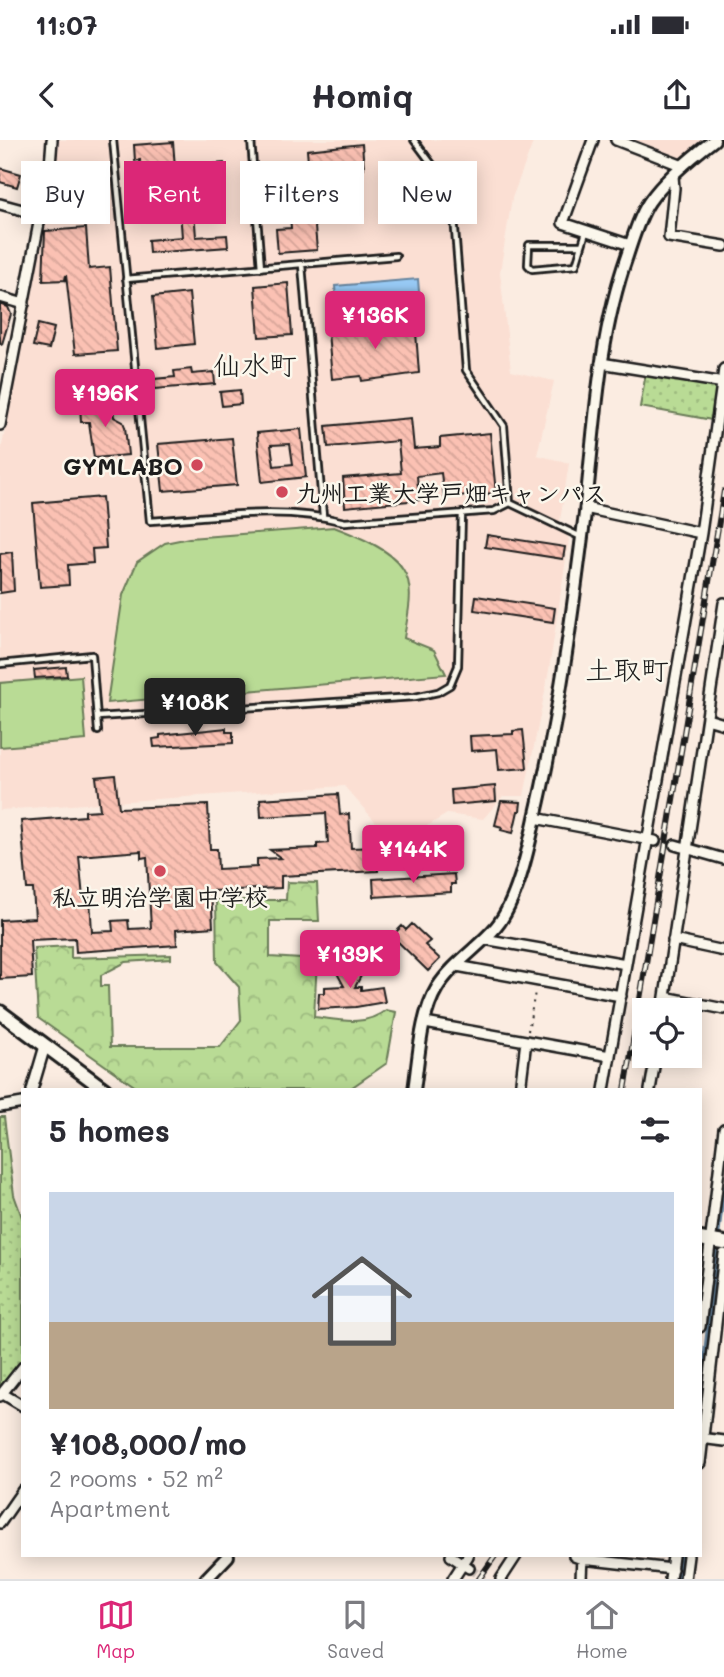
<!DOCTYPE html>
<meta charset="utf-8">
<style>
:root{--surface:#fff;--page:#f7f7f7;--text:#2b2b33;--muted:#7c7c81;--line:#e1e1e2;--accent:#db2777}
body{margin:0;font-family:Mali,"Klee One",sans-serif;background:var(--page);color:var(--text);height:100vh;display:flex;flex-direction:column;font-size:26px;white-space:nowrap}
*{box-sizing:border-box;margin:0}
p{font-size:23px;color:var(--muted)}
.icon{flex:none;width:38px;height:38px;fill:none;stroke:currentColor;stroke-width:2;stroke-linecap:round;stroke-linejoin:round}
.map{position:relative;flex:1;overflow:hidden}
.drawer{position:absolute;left:21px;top:948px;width:681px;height:469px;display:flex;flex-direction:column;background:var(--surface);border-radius:0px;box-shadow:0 4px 18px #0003}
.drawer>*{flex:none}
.guide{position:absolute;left:21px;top:21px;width:682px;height:63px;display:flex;gap:14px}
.fabs{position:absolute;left:632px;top:858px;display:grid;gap:14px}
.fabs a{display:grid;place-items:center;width:70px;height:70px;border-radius:0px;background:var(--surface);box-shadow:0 4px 18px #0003;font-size:35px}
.price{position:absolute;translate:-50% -60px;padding:0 16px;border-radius:7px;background:var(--accent);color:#fff;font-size:23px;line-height:46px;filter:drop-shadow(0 2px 4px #0008)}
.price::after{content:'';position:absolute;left:50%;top:42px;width:21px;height:16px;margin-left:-10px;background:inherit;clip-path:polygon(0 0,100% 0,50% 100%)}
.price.on{background:#222;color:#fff}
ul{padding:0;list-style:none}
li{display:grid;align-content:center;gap:14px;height:371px;padding:0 28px}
li span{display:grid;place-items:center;height:217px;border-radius:0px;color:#555}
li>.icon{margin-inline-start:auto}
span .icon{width:126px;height:126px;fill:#fffc;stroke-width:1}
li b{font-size:30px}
h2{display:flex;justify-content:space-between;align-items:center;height:84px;padding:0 28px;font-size:30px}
.chip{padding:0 24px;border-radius:0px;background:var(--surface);box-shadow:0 4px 18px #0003;font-size:24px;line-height:63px}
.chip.on{background:var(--accent);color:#fff}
.status{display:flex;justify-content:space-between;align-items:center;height:49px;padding:0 35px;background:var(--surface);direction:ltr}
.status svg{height:19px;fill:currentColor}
header{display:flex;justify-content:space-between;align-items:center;height:91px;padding:0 28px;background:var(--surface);font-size:32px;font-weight:700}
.dock{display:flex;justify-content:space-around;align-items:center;height:98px;border-top:2px solid var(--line);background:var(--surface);font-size:19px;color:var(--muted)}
.dock a{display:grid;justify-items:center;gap:4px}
.dock .on{color:var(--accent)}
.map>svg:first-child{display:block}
.built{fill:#fbdfd3}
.grass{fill:url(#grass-dots);stroke:#6a7c58;stroke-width:2}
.forest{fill:url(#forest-crowns);stroke:#6a7c58;stroke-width:2}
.garden{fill:#b9db95;stroke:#6a7c58;stroke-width:2}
.water{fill:#97c9f4;stroke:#66849e;stroke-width:2}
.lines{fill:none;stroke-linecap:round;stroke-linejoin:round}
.stream{stroke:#66849e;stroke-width:3.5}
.building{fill:url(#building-back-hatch);stroke:#1c1c1c;stroke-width:2;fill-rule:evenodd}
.minor-tunnel{stroke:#cec2ba;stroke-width:9;stroke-dasharray:9 4.5;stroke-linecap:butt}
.service-casing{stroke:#1c1c1c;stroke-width:10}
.minor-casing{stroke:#1c1c1c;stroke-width:14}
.tertiary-casing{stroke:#1c1c1c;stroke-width:16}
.secondary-casing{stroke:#1c1c1c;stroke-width:18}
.path{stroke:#1c1c1c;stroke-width:2;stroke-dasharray:2 5;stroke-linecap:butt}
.service{stroke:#fbf7ec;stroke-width:4.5}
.minor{stroke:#fbf7ec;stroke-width:9}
.tertiary{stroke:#fbf7ec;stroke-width:10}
.secondary{stroke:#fbf7ec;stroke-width:12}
.rail-casing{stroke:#1c1c1c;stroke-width:6}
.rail{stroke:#fbf7ec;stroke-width:3.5;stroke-dasharray:10;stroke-linecap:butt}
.poi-dot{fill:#d1495b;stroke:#fbf7ec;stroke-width:2.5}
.labels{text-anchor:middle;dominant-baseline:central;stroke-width:5;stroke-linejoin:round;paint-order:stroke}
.poi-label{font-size:24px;font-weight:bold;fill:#1c1c1c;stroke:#fbf7ec;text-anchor:end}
.quarter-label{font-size:28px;fill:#1c1c1c;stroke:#fbf7ec}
</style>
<div class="status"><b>11:07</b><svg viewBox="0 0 49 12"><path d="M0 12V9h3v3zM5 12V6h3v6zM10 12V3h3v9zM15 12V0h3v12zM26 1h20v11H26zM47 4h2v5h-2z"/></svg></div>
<header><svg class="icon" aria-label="back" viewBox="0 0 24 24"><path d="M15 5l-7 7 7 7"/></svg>Homiq<svg class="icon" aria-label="share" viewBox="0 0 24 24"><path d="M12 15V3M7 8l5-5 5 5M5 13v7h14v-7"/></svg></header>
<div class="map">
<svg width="724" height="1439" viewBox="0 0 724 1439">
<defs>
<pattern id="grass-dots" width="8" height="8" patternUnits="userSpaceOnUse" patternTransform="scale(1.75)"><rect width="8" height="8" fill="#b9db95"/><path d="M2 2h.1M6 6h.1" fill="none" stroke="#9ebb80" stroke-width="1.8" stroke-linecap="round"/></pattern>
<pattern id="forest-crowns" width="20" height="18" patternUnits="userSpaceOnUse" patternTransform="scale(1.75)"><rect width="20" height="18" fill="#b9db95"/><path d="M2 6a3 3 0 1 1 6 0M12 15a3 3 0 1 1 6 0" fill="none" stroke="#9ebb80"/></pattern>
<pattern id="building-back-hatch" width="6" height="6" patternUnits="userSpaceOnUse" patternTransform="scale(1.75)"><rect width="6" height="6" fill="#fbc1b3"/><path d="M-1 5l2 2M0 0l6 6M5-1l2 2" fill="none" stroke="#d7a599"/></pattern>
</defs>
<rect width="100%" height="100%" fill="#fbece1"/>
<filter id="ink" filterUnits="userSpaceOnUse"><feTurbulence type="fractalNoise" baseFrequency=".0143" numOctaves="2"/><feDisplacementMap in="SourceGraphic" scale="14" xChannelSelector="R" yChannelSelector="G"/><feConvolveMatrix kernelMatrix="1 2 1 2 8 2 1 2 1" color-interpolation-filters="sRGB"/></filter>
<g filter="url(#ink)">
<path class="built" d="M59,0H534L512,58L500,132L511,231L554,241L537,315L569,323L560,381L569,400L548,536L524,656H503L483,679L447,674L396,705L344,646L0,670V316L59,8Z
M623,0H703L680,19Z"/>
<path class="grass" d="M646,233L718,245L712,280L640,267Z
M0,977H4L14,1055L23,1080V1220L13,1236L0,1248Z"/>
<path class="forest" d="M287,742L317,743L319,781H270V817L317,820L314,877C340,880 364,887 386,870L396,872L387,923L348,950H140L38,878L34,808L71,806V818L171,815V819L126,822L101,835V846H108L110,907H220L241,880L239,847L217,822L216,760H286Z"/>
<path class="garden" d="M425,49L426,67L402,68L401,51Z
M334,387C355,395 391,409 403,429C416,449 407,477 404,498L434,510L446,534L107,563L123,455L137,422L165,403L189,398Z
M81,536L86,600L0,607V543Z"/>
<path class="water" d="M418,139L420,165L337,172L335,146Z"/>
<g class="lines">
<path class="stream" d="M718,1099L724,1047
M700,1254L717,1107
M678,1439L681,1416"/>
</g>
<path class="building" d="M173,2L175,27L224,23L225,40L192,43L196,97L227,95L228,107L149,113L148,100L182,97L178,44L142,47L140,20L135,21L134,5Z
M362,4L364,28L319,33L311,41L317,110L278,113L276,89L291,88L286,34L299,33L308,22L307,10Z
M0,28L21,34L17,47L0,42Z
M86,88L89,129L110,127L117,211L75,214L66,135L65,140L43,141L45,91Z
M288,143L292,195L259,197L255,146Z
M189,153L194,204L158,208L153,157Z
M0,164L8,167L11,174L2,204L0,203Z
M415,179L419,233L362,241L361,236L332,239L328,192L384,186V182Z
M38,184L54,188L49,209L33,206Z
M191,229L192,234L214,232L215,244L155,249L154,239L175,237L174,231Z
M240,250L241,264L222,266L220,252Z
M112,260L114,277L123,282L125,287L128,315L94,318L89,282H81L80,264Z
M411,278L414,309L440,307V298L490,293L496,353L444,357L441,333L417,336L419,360L345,367L343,338L401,333L398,301L328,307L326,286Z
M301,289L306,337L262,342L257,293ZM290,304L293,324L274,326L271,305Z
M232,298L237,345L163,351L158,304Z
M102,357L106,408L92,409L93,423L68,425L69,445L40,447L33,363Z
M487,395L565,407L563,419L485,407Z
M12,412L14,451L0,453V414Z
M476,456L555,468L553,482L474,470Z
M66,527L67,536L35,538L34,530Z
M226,588V592H233V603L154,607L153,599L160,598V595Z
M523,590L527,628L499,630L497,609L471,611L470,596L513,594V591Z
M115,635L119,668L208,665L210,709H217L218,729L257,727V719L281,718L270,710L317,708V704L328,703L326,673L261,677L260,659L338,654L340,675L349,674L351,708L377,707L378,731L281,736V748L211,751L213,787L176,790L177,805L76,812L75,798L30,800L32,837L0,839V780L35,778L33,749H27L21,681L85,676V671L100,670L96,637ZM141,711V718L147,717L151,788L129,789L128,780L112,781L113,791L92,792L90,758H83L79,716Z
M495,646L496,661L452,665L451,650Z
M501,661L521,662L520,671H518L513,693L501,690L502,687L495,685Z
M454,734L455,744H451V752L374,757L373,739Z
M412,784L430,801L425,805L440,819L428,831L392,796L402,786L406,790Z
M346,819H353L362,828V834L355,847H361V850L382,847L385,862L356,867L318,869L319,853H325V847L344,846L338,835L337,828Z"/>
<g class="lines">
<path class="minor-tunnel" d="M655,701L675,705
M469,1428L484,1439"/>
<g class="service-casing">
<path id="service" d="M113,0L150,381C214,377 282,365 345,382L494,371L510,363L581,397
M251,0L261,128
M414,0L452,51L466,230L504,286L510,363
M582,105H529L528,125L532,129L576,125L586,92
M302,125L323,376
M126,139L396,116
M0,524L92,515L98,591
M97,577L415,557L438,552L450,545L458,526L462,373"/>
</g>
<g class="minor-casing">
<path id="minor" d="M593,0L563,83L630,105
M616,0L683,26
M673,36L674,48L669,97L724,106
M0,64L41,75
M0,157L24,164
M601,223L724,243
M0,285L50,26L52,0
M585,368L701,393
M707,579L724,584
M535,678L655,701
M675,705L724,719
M484,799L626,824
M673,800L724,811
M457,826L621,856
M665,857L724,869
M663,870L724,463
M425,883L610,916
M32,950L45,906
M520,950L526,901
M604,950L701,393L724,229
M650,950L656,915
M0,967L23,963
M700,1187L724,989
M3,1254L23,1266
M0,1256L23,1227
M700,1298L724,1301
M700,1323L724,1114
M0,1383L23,1350
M451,1416L469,1428
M574,1416L582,1419L672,1429
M453,1439L468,1416
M501,1439L516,1416
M581,1439L582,1416
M670,1439L673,1416
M685,1439L688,1416"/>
</g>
<g class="tertiary-casing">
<path id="tertiary" d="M414,950C419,918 420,876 437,848C452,824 478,808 496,787C517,762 528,710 535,678C559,576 573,470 586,365C595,281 599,196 627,116C633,98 639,77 649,62C664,40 693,16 714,0
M206,1439L228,1416"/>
</g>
<g class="secondary-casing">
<path id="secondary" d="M0,872L105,950
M700,1099L724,1103"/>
</g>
<path class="path" d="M528,891L535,852"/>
<use href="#service" class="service"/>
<use href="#minor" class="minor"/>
<use href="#tertiary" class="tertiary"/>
<use href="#secondary" class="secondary"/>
<g class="rail-casing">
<path id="rail" d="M625,950L724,351
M479,1439L495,1416"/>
</g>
<use href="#rail" class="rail"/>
</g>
</g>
<g class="poi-dot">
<circle cx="197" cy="325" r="7"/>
<circle cx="282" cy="352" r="7"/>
<circle cx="160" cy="731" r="7"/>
</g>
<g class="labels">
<g class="poi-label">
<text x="183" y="325">GYMLABO</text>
<text x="296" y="352" text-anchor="start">九州工業大学戸畑キャンパス</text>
<text x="160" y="756" text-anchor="middle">私立明治学園中学校</text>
</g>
<g class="quarter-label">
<text x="255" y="224">仙水町</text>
<text x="627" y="529">土取町</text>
</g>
</g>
</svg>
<div class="fabs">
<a><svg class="icon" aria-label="locate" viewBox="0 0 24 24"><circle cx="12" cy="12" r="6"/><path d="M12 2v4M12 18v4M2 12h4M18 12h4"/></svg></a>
</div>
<b class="price" style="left:375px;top:211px">¥136K</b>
<b class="price" style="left:105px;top:289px">¥196K</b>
<b class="price on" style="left:195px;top:598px">¥108K</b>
<b class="price" style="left:413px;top:745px">¥144K</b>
<b class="price" style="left:350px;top:850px">¥139K</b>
<div class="guide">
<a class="chip">Buy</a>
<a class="chip on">Rent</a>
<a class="chip">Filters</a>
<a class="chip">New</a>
</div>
<section class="drawer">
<h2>5 homes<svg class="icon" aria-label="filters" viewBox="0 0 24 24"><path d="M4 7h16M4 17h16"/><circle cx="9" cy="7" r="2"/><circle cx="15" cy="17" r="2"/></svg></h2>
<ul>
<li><span style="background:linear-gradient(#c9d6e8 60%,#b9a48a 0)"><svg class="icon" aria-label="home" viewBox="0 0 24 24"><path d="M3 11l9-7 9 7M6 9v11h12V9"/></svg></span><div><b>¥108,000/mo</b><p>2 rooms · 52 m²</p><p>Apartment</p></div></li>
</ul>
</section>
</div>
<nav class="dock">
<a class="on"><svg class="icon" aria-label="map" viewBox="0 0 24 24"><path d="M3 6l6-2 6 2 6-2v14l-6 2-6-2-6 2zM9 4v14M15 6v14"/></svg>Map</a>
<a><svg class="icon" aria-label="saved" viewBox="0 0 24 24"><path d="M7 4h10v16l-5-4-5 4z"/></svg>Saved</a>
<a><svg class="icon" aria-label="home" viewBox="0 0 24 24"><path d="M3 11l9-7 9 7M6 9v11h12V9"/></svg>Home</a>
</nav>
